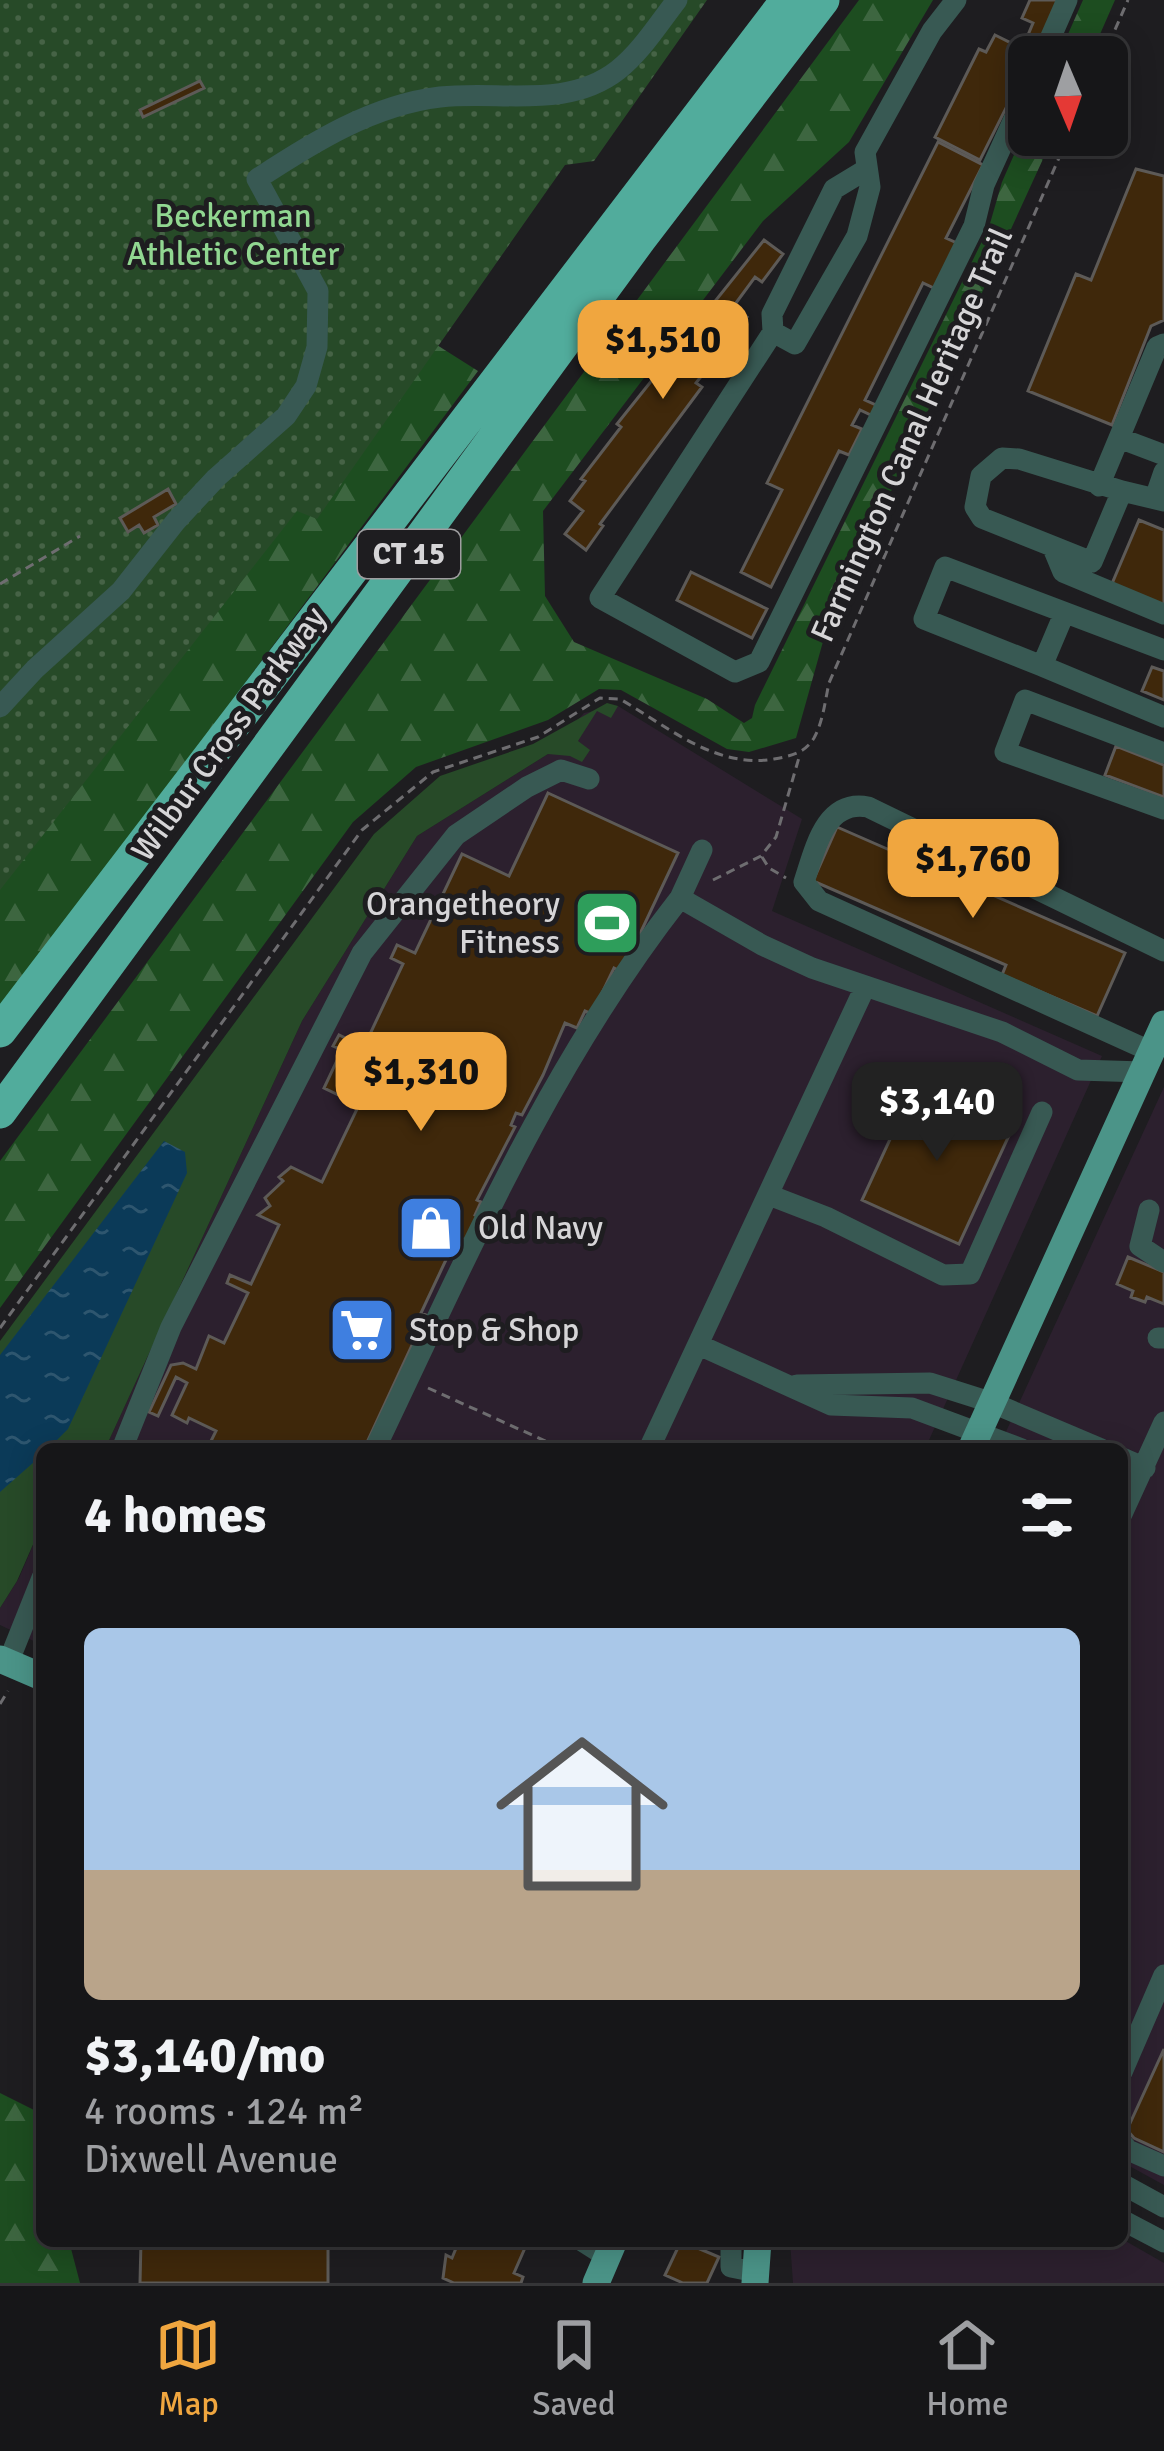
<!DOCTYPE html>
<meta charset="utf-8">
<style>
:root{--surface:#161618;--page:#1f1f21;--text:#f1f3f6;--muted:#9e9fa2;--line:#353537;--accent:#f0a63f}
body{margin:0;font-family:Signika,sans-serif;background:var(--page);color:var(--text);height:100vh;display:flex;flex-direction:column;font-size:45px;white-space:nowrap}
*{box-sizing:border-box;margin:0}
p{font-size:39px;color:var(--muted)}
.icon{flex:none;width:66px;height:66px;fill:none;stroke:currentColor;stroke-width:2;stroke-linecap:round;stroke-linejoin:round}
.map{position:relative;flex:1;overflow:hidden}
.details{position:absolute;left:36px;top:1443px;width:1092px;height:804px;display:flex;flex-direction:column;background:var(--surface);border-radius:18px;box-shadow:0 6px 30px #0003,0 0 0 3px var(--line)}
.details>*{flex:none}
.needle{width:78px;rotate:178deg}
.tools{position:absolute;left:1008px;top:36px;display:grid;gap:24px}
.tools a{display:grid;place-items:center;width:120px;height:120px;border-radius:18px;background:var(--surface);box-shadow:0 6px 30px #0003,0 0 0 3px var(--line);font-size:60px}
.price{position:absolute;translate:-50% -102px;padding:0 27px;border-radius:24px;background:var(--accent);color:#111;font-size:39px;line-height:78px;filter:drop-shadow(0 3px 6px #0008)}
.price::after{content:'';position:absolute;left:50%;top:72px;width:36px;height:27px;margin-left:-18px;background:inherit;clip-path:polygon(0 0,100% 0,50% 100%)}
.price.on{background:#222;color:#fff}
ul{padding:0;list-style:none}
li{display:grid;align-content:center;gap:24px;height:636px;padding:0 48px}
li span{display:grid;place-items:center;height:372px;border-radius:18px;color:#555}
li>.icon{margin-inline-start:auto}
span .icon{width:216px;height:216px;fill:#fffc;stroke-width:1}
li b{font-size:51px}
h2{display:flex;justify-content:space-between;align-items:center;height:144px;padding:0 48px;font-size:51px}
.tabs{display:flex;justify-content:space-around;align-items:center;height:168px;border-top:3px solid var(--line);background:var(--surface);font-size:33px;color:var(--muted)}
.tabs a{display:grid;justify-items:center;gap:6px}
.tabs .on{color:var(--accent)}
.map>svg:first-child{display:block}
.commercial{fill:#2c202e}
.grass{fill:#274a28}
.forest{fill:url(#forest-firs)}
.park{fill:url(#park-dots)}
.water{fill:url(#water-ripples)}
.building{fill:#3f280b;stroke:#5d5a57;stroke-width:3}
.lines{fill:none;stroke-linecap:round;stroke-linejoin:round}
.path{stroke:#6e6d70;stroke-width:3;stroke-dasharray:9 6;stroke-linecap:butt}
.minor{stroke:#385953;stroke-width:21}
.major{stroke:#4b9488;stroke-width:27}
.highway{stroke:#51ac9c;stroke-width:33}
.labels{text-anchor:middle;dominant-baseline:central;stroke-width:10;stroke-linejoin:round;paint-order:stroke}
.shield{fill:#1e1d20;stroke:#9f9ea0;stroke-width:3}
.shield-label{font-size:30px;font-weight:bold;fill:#d6d5d7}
.park-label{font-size:33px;fill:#91d791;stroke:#1e1d20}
.street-label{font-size:33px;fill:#d6d5d7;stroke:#1e1d20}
.poi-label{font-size:33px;fill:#d6d5d7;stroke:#1e1d20;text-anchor:start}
</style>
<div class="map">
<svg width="1164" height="2283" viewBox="0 0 1164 2283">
<defs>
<pattern id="forest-firs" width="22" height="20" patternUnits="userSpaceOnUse" patternTransform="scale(3)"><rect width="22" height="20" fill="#1d4d20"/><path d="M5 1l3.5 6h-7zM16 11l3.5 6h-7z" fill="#3d6640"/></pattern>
<pattern id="park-dots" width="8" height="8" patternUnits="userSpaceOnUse" patternTransform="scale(3)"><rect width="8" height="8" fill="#274a28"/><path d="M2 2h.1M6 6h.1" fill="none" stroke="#466346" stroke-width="1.8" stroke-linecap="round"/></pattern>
<pattern id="water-ripples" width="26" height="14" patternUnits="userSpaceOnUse" patternTransform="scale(3)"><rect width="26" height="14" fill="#0b3a58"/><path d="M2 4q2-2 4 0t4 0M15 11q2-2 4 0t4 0" fill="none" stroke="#2e566f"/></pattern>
</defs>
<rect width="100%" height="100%" fill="#1e1d20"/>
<path class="commercial" d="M618,706L802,819L772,911L1102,1056L925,1449H105L302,1021L417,836L548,754L584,713Z
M1164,1087V2185L1122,2162V1449H998Z
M42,1524V1645L0,1625V1608L19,1578Z
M1122,2239L1164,2263V2283H793L790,2241Z"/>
<path class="grass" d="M607,703L618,706L611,718L597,711L578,741L590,750L582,762L570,756L548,754L417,836L302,1021L105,1449H42V1524L17,1581L0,1608V1341L374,834L440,776L533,744Z"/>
<path class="forest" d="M859,0H933L849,142L763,221L543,511L545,596L574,642L707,699L744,723L752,718L755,705L989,227L1002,182L1029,121V135H1054L824,638L796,738L749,752L727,749L621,690L599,689L548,720L416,767L353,822L0,1308V1161Z
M1083,0H1115L1090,57H1058Z
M399,321L478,371L0,1011V750Z
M0,2093L42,2114V2241H69L80,2283H0Z"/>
<path class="park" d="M0,0H707L594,161L565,165L317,519L297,511L0,890Z"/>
<path class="water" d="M164,1141L185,1152L187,1173L68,1429L48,1449H42V1455L0,1492V1355Z"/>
<path class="building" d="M1030,0H1060L1042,41L1028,35L1033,23L1022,18Z
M995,35L1033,54L980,160L935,137L979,49L986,52Z
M200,81L204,88L143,117L140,110Z
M938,142L983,165L946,238L959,244L936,289L923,283L865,400L878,406L873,416L860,410L852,425L862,429L849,455L839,451L771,587L741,572L782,490L767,483Z
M1136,169L1164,176V320L1151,326L1112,425L1028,391L1076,274L1091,280Z
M764,240L783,254L762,282L755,277L733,307L747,317L696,383L702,387L600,524L603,526L586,550L565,534L583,511L570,501L585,481L581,479L621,427L617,424Z
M168,489L176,504L154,517L158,525L144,533L139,525L128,532L120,518Z
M1139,520L1164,530V608L1111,586Z
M691,572L767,609L752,638L677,600Z
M1152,667L1164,671V700L1142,691Z
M1116,746L1164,765V797L1105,775Z
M548,793L678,853L622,972L614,968L592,1014L585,1011L577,1028L565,1023L543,1075L522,1115L516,1113L511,1125L515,1127L477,1200L481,1202L475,1215L479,1217L468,1241L460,1238L455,1249L452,1247L421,1313L426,1315L364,1449H207L216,1431L189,1418L187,1423L172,1415L187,1383L176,1377L158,1416L149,1412L171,1365L183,1363L196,1369L209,1336L224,1343L248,1293L227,1283L230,1275L251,1284L279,1225L258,1215L270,1206L265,1198L283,1181L279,1177L291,1167L322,1182L359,1105L324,1088L342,1050L333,1046L339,1035L387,1058L393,1045L370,1034L403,964L391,958L397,945L415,953L462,854L509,876Z
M837,827L1125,953L1097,1016L1002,975L1006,965L813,881Z
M915,1085L1012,1129L959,1244L862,1200Z
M1128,1257L1164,1272V1304L1147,1297L1145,1302L1131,1297L1133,1291L1117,1284Z
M1164,2049V2152L1134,2138L1127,2130Z
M141,2241H328V2283H140Z
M459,2241H528L514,2273L523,2277L521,2283H454L443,2278L446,2255L452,2258Z
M681,2241L719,2257L707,2283H683L665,2275Z"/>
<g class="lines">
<path class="path" d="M1103,57L1128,0
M0,584L80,536
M762,857L769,868L786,878
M713,880L761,856L776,837L800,754
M0,1328L362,830L433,772L538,737L600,698L620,699C668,727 716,769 774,759C791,756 805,753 814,738C823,722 825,701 829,683L1069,135
M428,1388L563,1449
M0,1704L8,1691"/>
<path class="minor" d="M1042,57L1067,0
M867,169L834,189L772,314L773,332L600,598L735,672L759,662L974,226L984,185L1029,86
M773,332L795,344L857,236L870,187L865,152L932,31L956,0
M1119,438L1164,455
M1002,458L1019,459L1122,491L1092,562L982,518L975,507L981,476Z
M1099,486L1157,347L1164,344
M1122,491L1164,501
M1155,498L1164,472
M1053,548L1063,572L1164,614
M1064,614L1042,666L1164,717
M1042,666L924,619L945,567L1164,650
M0,707L35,669L121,591L176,521L216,478L286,416L306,386L317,347L318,291L257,179C312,143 372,105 440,97C499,90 567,110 618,70C641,52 659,23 677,0
M1164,753L1025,700L1005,752L1164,809
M680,898L702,850
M1152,1052L819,901L804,882C815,849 825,799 868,807L1164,951
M769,1195L826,1217L943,1275L970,1274L1042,1112
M1149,1210L1140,1246L1164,1262
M1158,1338H1164
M699,1345L831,1405L912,1408L1022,1449
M797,1385L930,1383L993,1403L1101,1449
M122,1449L171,1327L362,953L456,835L527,787L561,770L589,779
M375,1449C466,1259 549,1065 680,898L762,945L812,968L1002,1032L1078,1070L1143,1072
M649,1449L865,987
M1122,1458L1145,1468
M1122,1514L1164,1422
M8,1663L42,1578
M1122,2072L1164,1975
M1122,2143L1128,2150L1164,2166
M1122,2184L1164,2207
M1122,2220L1164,2242
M582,2241L607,2257
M726,2241L731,2243V2267L756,2272"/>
<path class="major" d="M971,1449L1164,1024
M0,1659L42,1677
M596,2283L614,2241
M755,2283L758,2241"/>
<path class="highway" d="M0,1031L787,0
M0,1112L640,239L823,0"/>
</g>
<defs>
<g id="stadium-square" transform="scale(3.45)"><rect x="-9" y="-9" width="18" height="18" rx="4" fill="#2e9e5b" stroke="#1e1d20"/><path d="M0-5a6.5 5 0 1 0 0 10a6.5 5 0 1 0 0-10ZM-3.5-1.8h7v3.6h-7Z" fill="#fff"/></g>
<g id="shop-square" transform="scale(3.45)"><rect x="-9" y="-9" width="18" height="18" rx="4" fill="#3f7fe0" stroke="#1e1d20"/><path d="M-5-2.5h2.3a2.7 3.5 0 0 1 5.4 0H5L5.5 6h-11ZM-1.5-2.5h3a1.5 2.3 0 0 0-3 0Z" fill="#fff"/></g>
<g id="supermarket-square" transform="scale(3.45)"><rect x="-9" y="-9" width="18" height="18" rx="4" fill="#3f7fe0" stroke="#1e1d20"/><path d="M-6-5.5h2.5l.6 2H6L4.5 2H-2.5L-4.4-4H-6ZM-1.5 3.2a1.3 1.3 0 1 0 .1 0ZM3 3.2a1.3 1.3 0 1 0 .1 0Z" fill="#fff"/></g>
</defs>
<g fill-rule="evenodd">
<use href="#stadium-square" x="607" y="923"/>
<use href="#shop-square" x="431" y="1228"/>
<use href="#supermarket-square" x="362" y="1330"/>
</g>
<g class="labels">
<rect class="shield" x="358" y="530" width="102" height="48" rx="9"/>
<g class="shield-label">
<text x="409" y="554">CT 15</text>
</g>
<g class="park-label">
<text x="233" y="216">Beckerman<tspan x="233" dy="38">Athletic Center</tspan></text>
</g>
<g class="street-label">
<text transform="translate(912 435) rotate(-66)">Farmington Canal Heritage Trail</text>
<text transform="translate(229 734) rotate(-54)">Wilbur Cross Parkway</text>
</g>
<g class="poi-label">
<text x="560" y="904" text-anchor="end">Orangetheory<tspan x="560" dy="38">Fitness</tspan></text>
<text x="478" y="1228">Old Navy</text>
<text x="409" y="1330">Stop &amp; Shop</text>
</g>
</g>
</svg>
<div class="tools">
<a><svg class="needle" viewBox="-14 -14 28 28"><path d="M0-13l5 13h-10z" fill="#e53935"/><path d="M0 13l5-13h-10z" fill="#9e9fa2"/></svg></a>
</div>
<b class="price" style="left:663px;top:402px">$1,510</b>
<b class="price" style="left:973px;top:921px">$1,760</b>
<b class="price" style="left:421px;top:1134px">$1,310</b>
<b class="price on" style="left:937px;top:1164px">$3,140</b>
<section class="details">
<h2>4 homes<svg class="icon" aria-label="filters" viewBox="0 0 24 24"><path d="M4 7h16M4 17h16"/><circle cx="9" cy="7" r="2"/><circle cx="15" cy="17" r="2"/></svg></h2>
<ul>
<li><span style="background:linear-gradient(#a9c7e8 65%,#b9a48a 0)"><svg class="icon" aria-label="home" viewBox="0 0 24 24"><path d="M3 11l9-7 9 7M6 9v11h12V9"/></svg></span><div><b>$3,140/mo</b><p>4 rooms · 124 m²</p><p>Dixwell Avenue</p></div></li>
</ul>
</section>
</div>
<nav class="tabs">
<a class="on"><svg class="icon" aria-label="map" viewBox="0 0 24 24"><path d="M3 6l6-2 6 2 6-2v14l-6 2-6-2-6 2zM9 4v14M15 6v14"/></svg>Map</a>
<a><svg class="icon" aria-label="saved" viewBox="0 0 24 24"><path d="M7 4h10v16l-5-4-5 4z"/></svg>Saved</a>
<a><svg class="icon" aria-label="home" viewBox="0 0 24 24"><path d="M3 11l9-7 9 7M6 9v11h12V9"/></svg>Home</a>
</nav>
